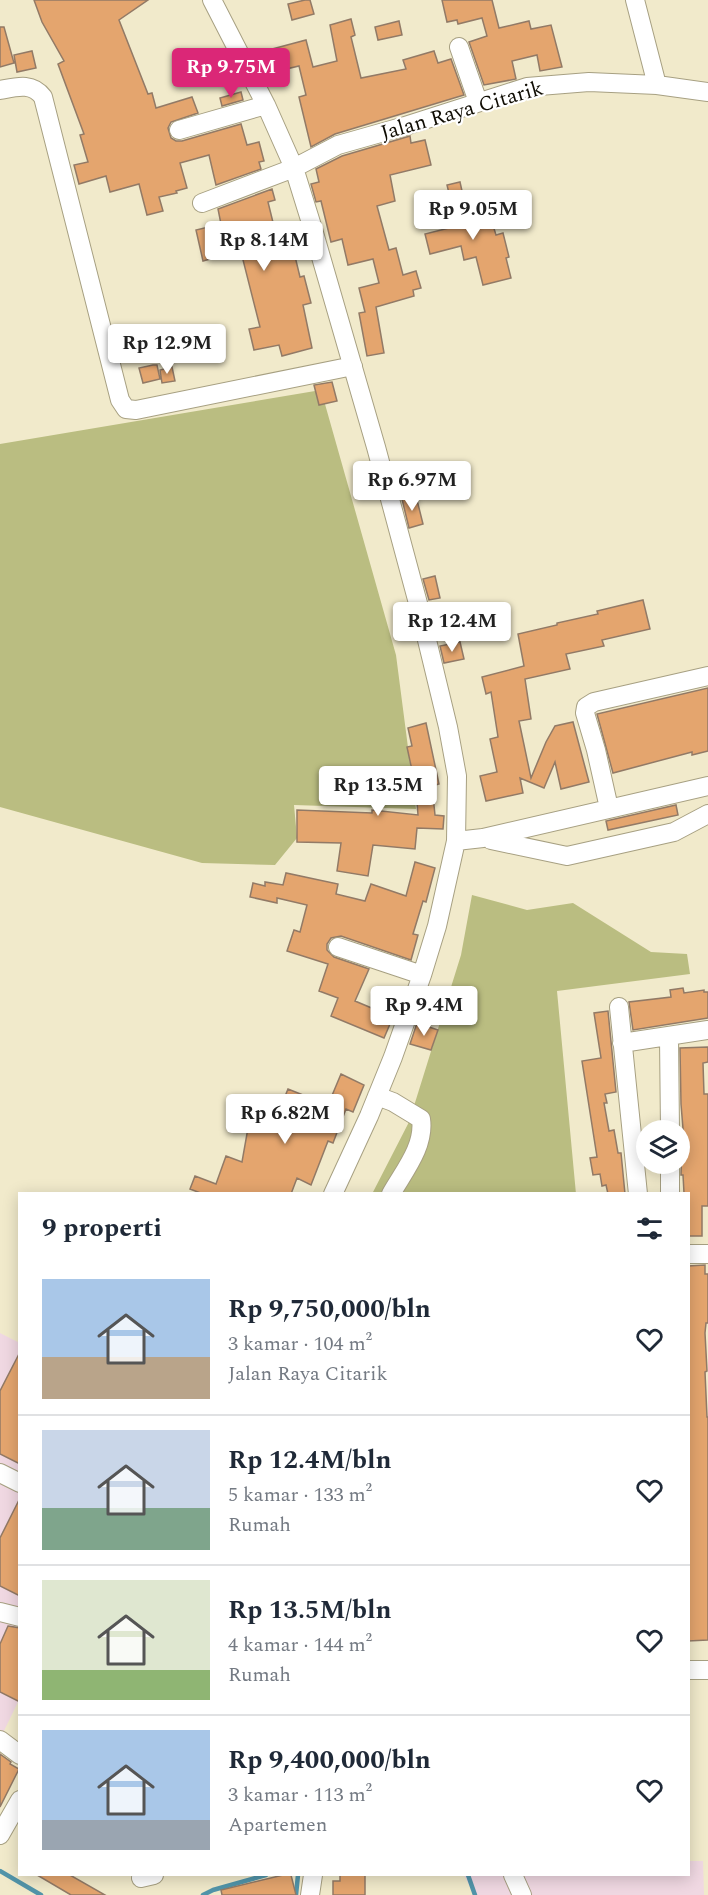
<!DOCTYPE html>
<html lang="id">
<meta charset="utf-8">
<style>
:root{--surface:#fff;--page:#f2f2f3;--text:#1f2937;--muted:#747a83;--line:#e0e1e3;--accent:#db2777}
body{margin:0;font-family:Spectral,serif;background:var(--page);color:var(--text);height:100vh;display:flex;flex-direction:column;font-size:22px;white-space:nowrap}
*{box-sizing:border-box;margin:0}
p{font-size:20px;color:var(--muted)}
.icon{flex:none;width:33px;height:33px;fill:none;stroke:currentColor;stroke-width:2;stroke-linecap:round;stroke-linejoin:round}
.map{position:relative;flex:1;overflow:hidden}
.details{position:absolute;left:18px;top:1192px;width:672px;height:684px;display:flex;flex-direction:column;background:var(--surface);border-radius:0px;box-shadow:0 3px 15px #0003}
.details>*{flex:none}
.fabs{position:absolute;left:636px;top:1120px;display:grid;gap:12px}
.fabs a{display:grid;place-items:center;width:54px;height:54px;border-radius:50%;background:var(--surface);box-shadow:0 3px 15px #0003;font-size:30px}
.price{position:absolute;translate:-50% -51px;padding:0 14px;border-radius:6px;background:#fff;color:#222;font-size:20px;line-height:39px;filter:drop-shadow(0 2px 3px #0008)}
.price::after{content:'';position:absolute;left:50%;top:36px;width:18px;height:14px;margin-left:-9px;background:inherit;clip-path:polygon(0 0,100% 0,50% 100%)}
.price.on{background:var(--accent);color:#fff}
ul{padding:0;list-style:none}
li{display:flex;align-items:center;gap:18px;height:150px;padding:0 24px}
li+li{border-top:2px solid var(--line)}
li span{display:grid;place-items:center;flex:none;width:168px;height:120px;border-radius:0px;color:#555}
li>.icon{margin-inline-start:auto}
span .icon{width:72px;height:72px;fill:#fffc;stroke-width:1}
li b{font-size:26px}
h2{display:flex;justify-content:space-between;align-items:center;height:72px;padding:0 24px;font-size:26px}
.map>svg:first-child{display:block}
.commercial{fill:#f0d8e2}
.green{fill:#babd81}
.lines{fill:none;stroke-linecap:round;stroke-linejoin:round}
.stream{stroke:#5295aa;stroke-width:4.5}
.building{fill:#e4a56e;stroke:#927a66;stroke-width:1.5}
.minor-casing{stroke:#a7a082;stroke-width:20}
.minor{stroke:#fff;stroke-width:18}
.labels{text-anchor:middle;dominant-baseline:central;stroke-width:4.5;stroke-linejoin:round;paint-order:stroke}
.street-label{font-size:21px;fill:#0f0c03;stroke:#fff}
</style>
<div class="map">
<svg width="708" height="1895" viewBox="0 0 708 1895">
<rect width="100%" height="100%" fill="#f1eacb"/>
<path class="commercial" d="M0,1333L20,1343L19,1700L0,1739Z
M689,1861H703L704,1895H474L464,1875H688Z"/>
<path class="green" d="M321,390L396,655L416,809L294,805L297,838L275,865L202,863L0,807V444Z
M472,895L527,910L573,903L651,952L687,954L690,974L557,991L576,1194H372L409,1122L461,955Z"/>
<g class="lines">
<path class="stream" d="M0,1871L41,1895
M468,1875L475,1895
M203,1895L213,1890L266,1875
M296,1895L298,1875"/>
</g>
<path class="building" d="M34,0H148L119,20L148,94L152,93L156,108L192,97L198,113L171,122L168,128L171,138L176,141H182L241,124L247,145L259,142L264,161L259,162L261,169L216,185L209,155L180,163L187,188L176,191L177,193L159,197L163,211L147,215L139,184L110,192L106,176L79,184L74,165L88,162L80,135L84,134L58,64L64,61L42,22Z
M305,0H310L314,14L292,20L288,4Z
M442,0H492L499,28L529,21L531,29L551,25L562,67L540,71L537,55L512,61L516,79L484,85L469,42L487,36L482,18L458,24L457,20L447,22Z
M351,19L355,35L351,37L361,78L406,69L403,60L434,51L438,63L451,59L464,95L335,134L311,147L299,97L306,95L299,66L282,70L280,65L260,69L257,53L306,40L313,67L337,61L330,25Z
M399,21L402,35L378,40L375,27Z
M0,27H4L14,63L0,67Z
M32,51L36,68L17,72L14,55Z
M241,92L243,100L222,106L220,98Z
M410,136L411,143L425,140L431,165L390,175L395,201L377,206L389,250L396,248L403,275L416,271L421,288L413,290L414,296L376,307L384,353L367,356L359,313L365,312L359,288L379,283L373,259L348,265L342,239L331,242L321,201L316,202L311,184L319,182L316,169L342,156Z
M460,182L470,227L492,222L496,235L503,233L509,257L506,258L511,278L483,285L476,257L464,260L461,246L430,254L425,234L457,226L447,185Z
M272,189L275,200L268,202L279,247L292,244L300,277L304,276L311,303L303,305L312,348L282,356L279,345L254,350L249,329L260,327L240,248L216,254L217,257L203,261L196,230L221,224L218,209Z
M153,365H157L160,379L143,383L139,368Z
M172,367L175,381L162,383L160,370Z
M332,382L337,401L319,405L314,385Z
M416,496L423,524L409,528L402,499Z
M435,576L440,598L429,600L423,579Z
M643,600L650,629L602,640L604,646L566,654L570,669L525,679L531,719L519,721L531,778L546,742L555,726L573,722L589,782L561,789L555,762L544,788L520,778L523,793L486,801L480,776L497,772L490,739L498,737L491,692L486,694L482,677L524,666L518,634L557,625V623L598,614L597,611Z
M460,642L464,659L444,663L440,646Z
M708,688V751L692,755V752L613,773L597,714Z
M426,723L439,784L432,786L435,815L444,816L443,829L417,828L415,849L373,845L368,876L337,871L341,843L297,842V810L372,813V810L418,815L416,789L407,747L412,746L408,728Z
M676,805L678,815L608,830L606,821Z
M415,862L435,868L426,902L423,901L413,934L418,935L411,960L341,936L331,938L327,944V950L334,957L369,969L355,1001L393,1017L384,1038L331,1016L338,998L319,991L328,964L287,951L294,930L300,932L307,905L277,898V903L250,897L253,883L265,886V882L283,885L286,873L338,884L336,894L365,901L371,884L406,896Z
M683,988L684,993L704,990V992H708V1018L633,1030L629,1002L671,997L670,990Z
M608,1011L616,1092L605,1094L607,1103H604L609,1131L614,1130L618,1153H621L625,1194H608L606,1185L602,1186L600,1174L593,1175L590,1158L597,1157L582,1061L601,1058L594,1013Z
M417,1023L438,1030L431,1050L410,1044Z
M708,1047V1062L703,1063L704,1094H708V1206H702V1236H688V1193H684L683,1175H681L682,1141H684L681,1104L680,1048Z
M341,1074L364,1085L353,1112L346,1109L333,1143L328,1141L311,1185L297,1178L291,1194H203L190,1189L195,1176L216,1184L226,1156L242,1162L248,1128L251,1129L252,1122L273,1126L288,1089L328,1105Z
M705,1265V1274H708V1323H706L705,1333L707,1371L705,1372L707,1417H708V1640L688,1641V1266Z
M20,1352V1464L0,1454V1391Z
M20,1498V1596L0,1586V1538Z
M8,1626L20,1628V1702L0,1692V1644Z
M0,1754L11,1762L10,1764L19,1769L0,1807Z
M37,1875H70L105,1895H71Z
M283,1875H291L296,1895H222L221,1890Z
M340,1875H365V1895H333V1881H340Z"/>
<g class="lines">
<g class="minor-casing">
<path id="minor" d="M212,0L266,105L294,168L312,226L376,447L419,607L448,727L457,776L456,841L437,926L422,975L393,1057L369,1116L333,1194
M635,0L657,85
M459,47L478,102
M0,90C16,87 32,82 43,97L120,400L126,409L136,410L353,366
M179,130L266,105
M202,203L294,168L338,145L405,126L527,87L589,82L657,85L708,92
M609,808L596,750L585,713L586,707L594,702L708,676
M491,840L567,856L674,832L708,814
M456,841L483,838L708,786
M338,947L422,975
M619,1007L638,1194
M669,1038L670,1131
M622,1043L708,1030
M377,1096L393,1102L421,1119C425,1146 404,1171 391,1194
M670,1164V1194
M688,1254H708
M0,1473L20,1483
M0,1612L20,1617
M688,1670H708
M0,1740L20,1755
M0,1835L20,1800
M513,1875L522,1895
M141,1878L154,1875
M310,1895L313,1875"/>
</g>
<use href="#minor" class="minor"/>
</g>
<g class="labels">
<g class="street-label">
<text transform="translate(462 111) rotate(-16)">Jalan Raya Citarik</text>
</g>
</g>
</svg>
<div class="fabs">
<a><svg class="icon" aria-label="layers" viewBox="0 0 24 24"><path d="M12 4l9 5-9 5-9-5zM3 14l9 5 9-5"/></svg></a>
</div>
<b class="price on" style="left:231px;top:99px">Rp 9.75M</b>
<b class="price" style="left:473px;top:241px">Rp 9.05M</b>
<b class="price" style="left:264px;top:272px">Rp 8.14M</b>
<b class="price" style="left:167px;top:375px">Rp 12.9M</b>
<b class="price" style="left:412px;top:512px">Rp 6.97M</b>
<b class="price" style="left:452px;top:653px">Rp 12.4M</b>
<b class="price" style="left:378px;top:817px">Rp 13.5M</b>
<b class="price" style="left:424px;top:1037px">Rp 9.4M</b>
<b class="price" style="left:285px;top:1145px">Rp 6.82M</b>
<section class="details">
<h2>9 properti<svg class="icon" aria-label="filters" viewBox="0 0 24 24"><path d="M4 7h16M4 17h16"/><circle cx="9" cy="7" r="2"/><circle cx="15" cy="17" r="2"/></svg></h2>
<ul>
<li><span style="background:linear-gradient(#a9c7e8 65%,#b9a48a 0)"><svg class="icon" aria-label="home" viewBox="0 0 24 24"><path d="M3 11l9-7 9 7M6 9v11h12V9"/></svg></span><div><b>Rp 9,750,000/bln</b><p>3 kamar · 104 m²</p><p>Jalan Raya Citarik</p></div><svg class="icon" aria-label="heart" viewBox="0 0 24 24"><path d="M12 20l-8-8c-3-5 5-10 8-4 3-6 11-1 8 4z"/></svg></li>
<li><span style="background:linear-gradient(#c9d6e8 65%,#7fa58c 0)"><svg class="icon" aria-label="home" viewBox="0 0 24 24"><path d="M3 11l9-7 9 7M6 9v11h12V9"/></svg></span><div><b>Rp 12.4M/bln</b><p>5 kamar · 133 m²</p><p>Rumah</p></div><svg class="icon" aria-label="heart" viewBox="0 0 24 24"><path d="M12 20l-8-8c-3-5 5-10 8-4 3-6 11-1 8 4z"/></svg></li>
<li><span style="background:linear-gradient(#dfe7d0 75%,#8fb573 0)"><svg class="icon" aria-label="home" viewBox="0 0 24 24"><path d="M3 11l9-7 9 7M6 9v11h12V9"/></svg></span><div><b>Rp 13.5M/bln</b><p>4 kamar · 144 m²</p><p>Rumah</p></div><svg class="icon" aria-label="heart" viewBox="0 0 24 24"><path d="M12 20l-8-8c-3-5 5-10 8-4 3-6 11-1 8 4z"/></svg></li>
<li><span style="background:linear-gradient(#a9c7e8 75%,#9aa5b1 0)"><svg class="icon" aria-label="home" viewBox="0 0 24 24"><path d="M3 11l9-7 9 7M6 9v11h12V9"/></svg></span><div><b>Rp 9,400,000/bln</b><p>3 kamar · 113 m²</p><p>Apartemen</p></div><svg class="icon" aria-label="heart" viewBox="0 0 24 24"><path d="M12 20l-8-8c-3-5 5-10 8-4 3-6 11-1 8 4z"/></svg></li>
</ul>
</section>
</div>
